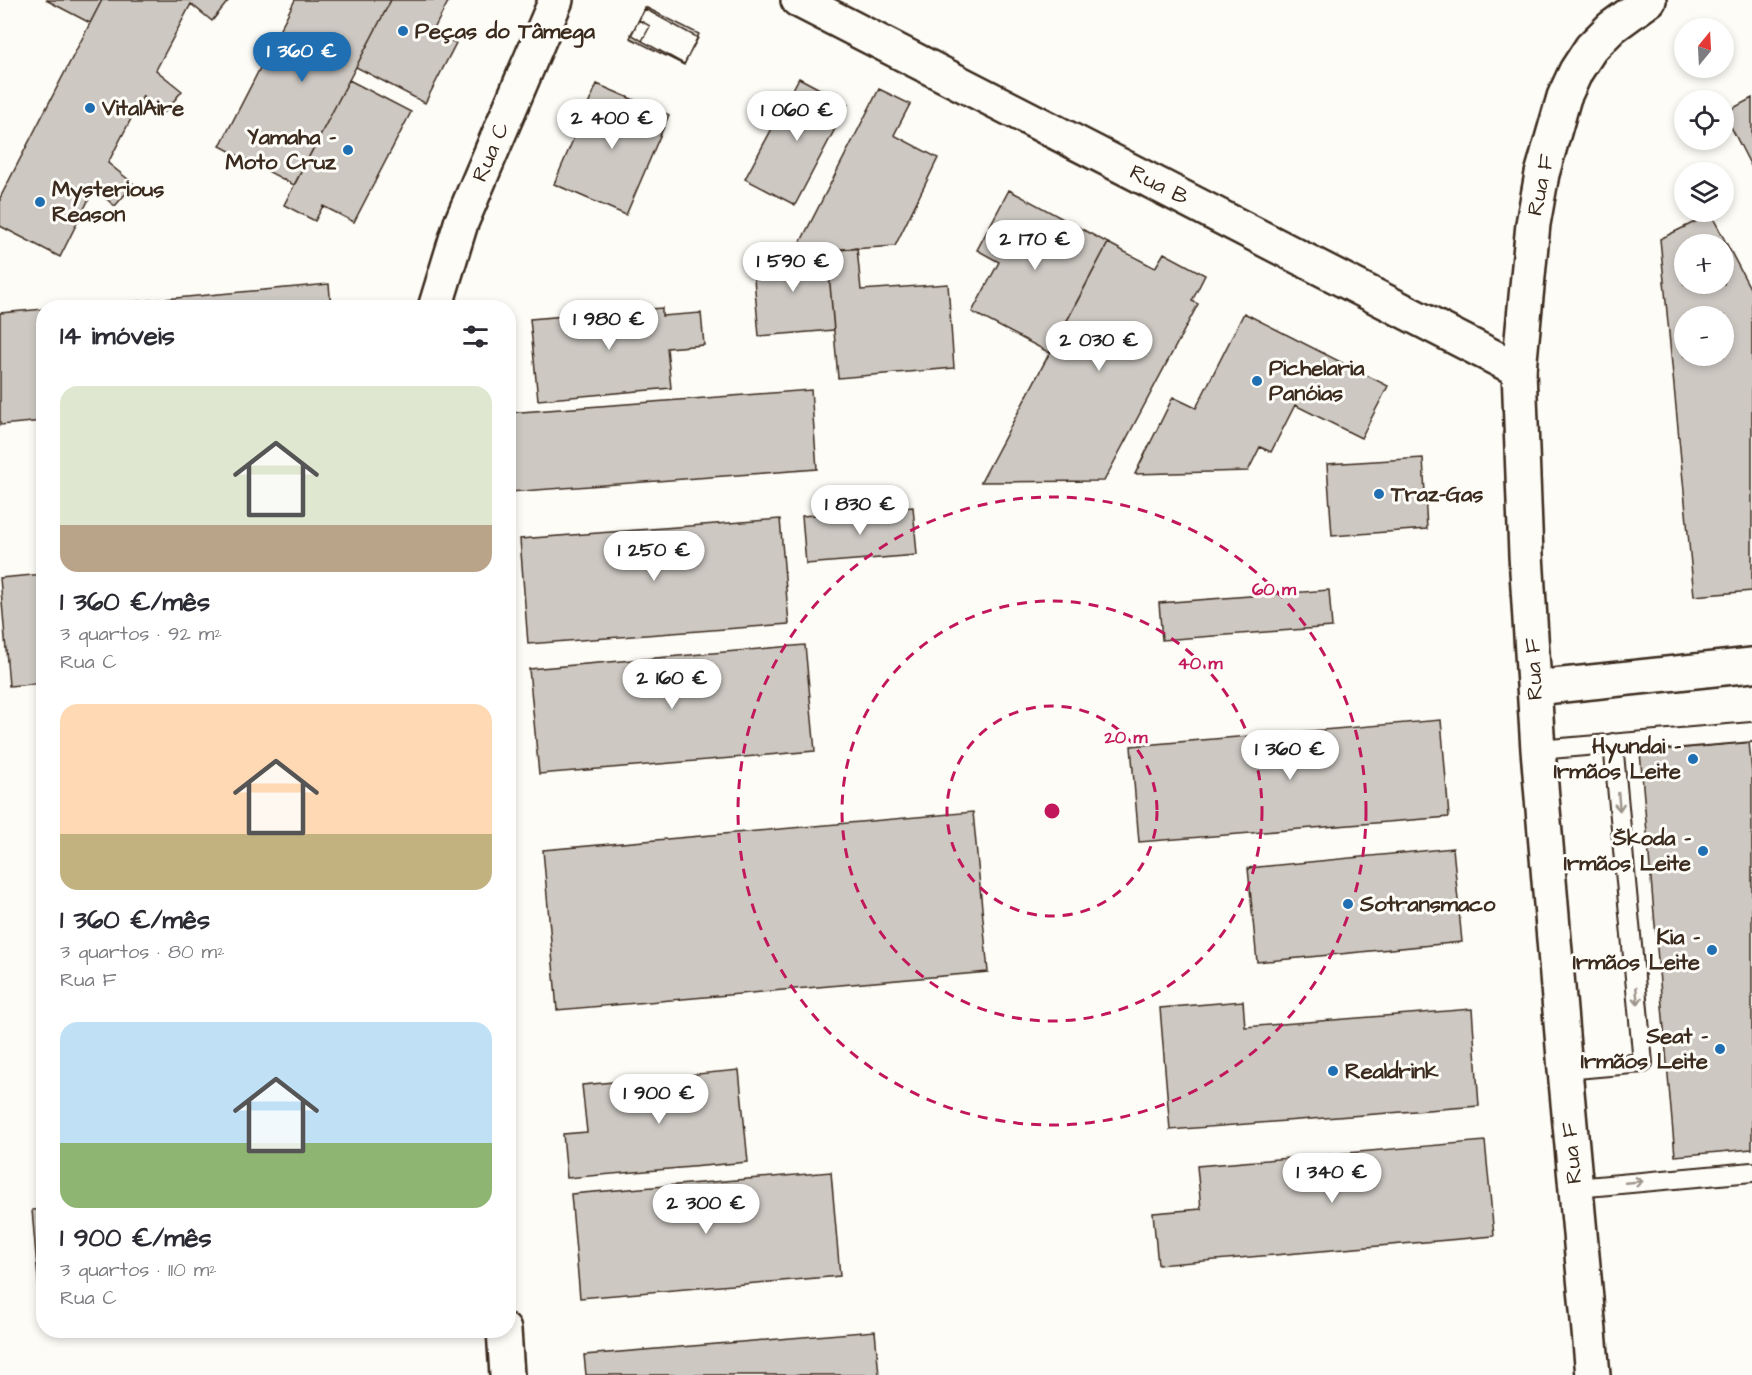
<!DOCTYPE html>
<html lang="pt">
<meta charset="utf-8">
<style>
:root{--surface:#fff;--page:#f2f2f3;--text:#2b2b33;--muted:#7c7c81;--accent:#1f6fb2}
body{margin:0;font-family:"Architects Daughter",sans-serif;background:var(--page);color:var(--text);height:100vh;display:flex;flex-direction:column;font-size:22px;white-space:nowrap}
*{box-sizing:border-box;margin:0}
p{font-size:20px;color:var(--muted)}
.icon{flex:none;width:33px;height:33px;fill:none;stroke:currentColor;stroke-width:2;stroke-linecap:round;stroke-linejoin:round}
.map{position:relative;flex:1;overflow:hidden}
.sheet{position:absolute;left:36px;top:300px;width:480px;height:1038px;display:flex;flex-direction:column;background:var(--surface);border-radius:24px;box-shadow:0 3px 9px #0003}
.sheet>*{flex:none}
.needle{width:39px;rotate:18deg}
.buttons{position:absolute;left:1674px;top:18px;display:grid;gap:12px}
.buttons a{display:grid;place-items:center;width:60px;height:60px;border-radius:50%;background:var(--surface);box-shadow:0 3px 9px #0003;font-size:30px}
.price{position:absolute;translate:-50% -51px;padding:0 14px;border-radius:21px;background:#fff;color:#222;font-size:20px;line-height:39px;filter:drop-shadow(0 2px 3px #0008)}
.price::after{content:'';position:absolute;left:50%;top:36px;width:18px;height:14px;margin-left:-9px;background:inherit;clip-path:polygon(0 0,100% 0,50% 100%)}
.price.selected{background:var(--accent);color:#fff}
ul{padding:0;list-style:none}
li{display:grid;align-content:center;gap:12px;height:318px;padding:0 24px}
li span{display:grid;place-items:center;height:186px;border-radius:18px;color:#555}
li>.icon{margin-inline-start:auto}
span .icon{width:108px;height:108px;fill:#fffc;stroke-width:1}
li b{font-size:26px}
h2{display:flex;justify-content:space-between;align-items:center;height:72px;padding:0 24px;font-size:26px}
.map>svg:first-child{display:block}
.building{fill:#cdc8c2;stroke:#3b2a1e;stroke-width:1.5;fill-rule:evenodd}
.lines{fill:none;stroke-linecap:round;stroke-linejoin:round}
.service-casing{stroke:#3b2a1e;stroke-width:22}
.minor-casing{stroke:#3b2a1e;stroke-width:38}
.tertiary-casing{stroke:#3b2a1e;stroke-width:38}
.service{stroke:#fdfcf7;stroke-width:18}
.minor{stroke:#fdfcf7;stroke-width:33}
.tertiary{stroke:#fdfcf7;stroke-width:33}
.oneway{stroke:#9c938a}
.ring{fill:none;stroke:#c2185b;stroke-width:3;stroke-dasharray:10 8}
.poi-dot{fill:#1f6fb2;stroke:#fdfcf7;stroke-width:2}
.labels{text-anchor:middle;dominant-baseline:central;stroke-width:6;stroke-linejoin:round;paint-order:stroke}
.poi-label{font-size:22px;font-weight:bold;fill:#3b2a1e;stroke:#fdfcf7;text-anchor:start}
.street-label{font-size:22px;fill:#3b2a1e;stroke:#fdfcf7}
.centre{fill:#c2185b;stroke:#fdfcf7;stroke-width:3}
.ring-label{font-size:18px;text-anchor:middle;font-weight:bold;fill:#c2185b;stroke:#fdfcf7;stroke-width:6;stroke-linejoin:round;paint-order:stroke}
</style>
<div class="map">
<svg width="1752" height="1375" viewBox="0 0 1752 1375">
<rect width="100%" height="100%" fill="#fdfcf7"/>
<filter id="ink" filterUnits="userSpaceOnUse"><feTurbulence type="fractalNoise" baseFrequency=".0167" numOctaves="2"/><feDisplacementMap in="SourceGraphic" scale="12" xChannelSelector="R" yChannelSelector="G"/><feConvolveMatrix kernelMatrix="1 2 1 2 8 2 1 2 1" color-interpolation-filters="sRGB"/></filter>
<g filter="url(#ink)">
<path class="building" d="M46,0H102L90,23Z
M102,0H229L212,21L191,4L156,70L182,91L164,113L143,96L108,163L134,184L115,206L94,189L60,257L0,226V198Z
M295,0H391L294,185L220,146Z
M391,0H449L433,31L456,43L425,103L356,67Z
M645,7L699,34L684,65L630,38Z
M645,9L698,38L684,64L642,41L650,26L639,20Z
M639,20L650,26L642,41L631,34Z
M799,78L848,104L795,205L745,179Z
M349,80L411,112L354,222L323,206L315,221L284,205Z
M597,84L669,115L626,215L554,184Z
M879,89L910,104L894,135L938,158L895,246L795,253Z
M1752,98V168L1724,113Z
M1009,190L1108,243L1050,353L972,312L999,262L977,250Z
M1711,214L1752,292V591L1694,596L1660,239ZM1684,244H1724V284H1684ZM1684,316H1724V356H1684Z
M1108,243L1155,268L1164,253L1205,275L1192,301L1198,304L1104,481L981,482Z
M857,248L861,290L948,284L954,368L838,378L827,250Z
M827,250L834,330L759,336L752,256Z
M329,284L331,308H66Z
M662,308V316L701,313L704,345L667,348L671,388L538,400L530,319Z
M44,309V421L0,425V313Z
M1244,313L1388,386L1361,438L1295,405L1271,452L1260,447L1248,471L1135,474L1173,397L1196,408Z
M811,390L817,469L510,492L508,413Z
M1423,458L1427,529L1332,536L1327,464Z
M913,507L917,555L806,564L802,516Z
M780,519L789,624L528,644L520,539Z
M44,574V683L9,686L0,578Z
M1329,590L1332,627L1162,640L1159,603Z
M805,645L815,751L539,774L529,669Z
M1441,720L1449,817L1139,842L1131,746Z
M1749,742L1752,773V1149L1675,1156L1640,752Z
M973,812L988,972L557,1010L543,850Z
M1453,848L1462,942L1257,962L1248,868Z
M1243,1001L1245,1027L1472,1009L1479,1106L1170,1130L1160,1008Z
M739,1070L748,1162L567,1178L563,1134L587,1132L582,1085Z
M1485,1141L1494,1236L1158,1265L1153,1213L1201,1209L1197,1166Z
M831,1172L840,1276L580,1298L571,1194Z
M44,1209V1314H41L32,1210Z
M875,1331L879,1375H586L584,1355Z"/>
<g class="lines">
<g class="service-casing">
<path id="service" d="M1538,750L1752,732
M1565,1070L1643,1063L1613,743
M1576,1188L1752,1172"/>
</g>
<g class="minor-casing">
<path id="minor" d="M798,0L1519,370
M435,308L461,223L556,0
M1535,688L1752,665
M504,1330L507,1375"/>
</g>
<g class="tertiary-casing">
<path id="tertiary" d="M1593,1375L1565,1070L1538,750L1526,555L1519,370L1533,224L1542,174L1564,97L1576,71L1591,48L1612,27L1649,0"/>
</g>
<use href="#service" class="service"/>
<use href="#minor" class="minor"/>
<use href="#tertiary" class="tertiary"/>
</g>
<defs><path id="oneway-shaft" d="M-6 0H5M1.5-3L5.5 0L1.5 3" fill="none" stroke-width="1.6" stroke-linecap="round" stroke-linejoin="round" transform="scale(1.5)"/></defs>
<g class="oneway">
<use href="#oneway-shaft" transform="translate(1619 802) rotate(85)"/>
<use href="#oneway-shaft" transform="translate(1637 996) rotate(85)"/>
<use href="#oneway-shaft" transform="translate(1634 1182) rotate(-5)"/>
</g>
</g>
<g class="ring">
<circle cx="1052" cy="811" r="105"/>
<circle cx="1052" cy="811" r="210"/>
<circle cx="1052" cy="811" r="314"/>
</g>
<g class="poi-dot">
<circle cx="403" cy="31" r="6"/>
<circle cx="90" cy="108" r="6"/>
<circle cx="348" cy="150" r="6"/>
<circle cx="40" cy="202" r="6"/>
<circle cx="1257" cy="381" r="6"/>
<circle cx="1379" cy="494" r="6"/>
<circle cx="1693" cy="759" r="6"/>
<circle cx="1703" cy="851" r="6"/>
<circle cx="1348" cy="904" r="6"/>
<circle cx="1712" cy="950" r="6"/>
<circle cx="1720" cy="1049" r="6"/>
<circle cx="1333" cy="1071" r="6"/>
</g>
<g class="labels">
<g class="poi-label">
<text x="415" y="31">Peças do Tâmega</text>
<text x="102" y="108">VitalAire</text>
<text x="336" y="137" text-anchor="end">Yamaha -<tspan x="336" dy="25">Moto Cruz</tspan></text>
<text x="52" y="189">Mysterious<tspan x="52" dy="25">Reason</tspan></text>
<text x="1269" y="368">Pichelaria<tspan x="1269" dy="25">Panóias</tspan></text>
<text x="1391" y="494">Traz-Gas</text>
<text x="1681" y="746" text-anchor="end">Hyundai -<tspan x="1681" dy="25">Irmãos Leite</tspan></text>
<text x="1691" y="838" text-anchor="end">Škoda -<tspan x="1691" dy="25">Irmãos Leite</tspan></text>
<text x="1360" y="904">Sotransmaco</text>
<text x="1700" y="937" text-anchor="end">Kia -<tspan x="1700" dy="25">Irmãos Leite</tspan></text>
<text x="1708" y="1036" text-anchor="end">Seat -<tspan x="1708" dy="25">Irmãos Leite</tspan></text>
<text x="1345" y="1071">Realdrink</text>
</g>
<g class="street-label">
<text transform="translate(491 152) rotate(-67)">Rua C</text>
<text transform="translate(1159 185) rotate(27)">Rua B</text>
<text transform="translate(1541 185) rotate(-78)">Rua F</text>
<text transform="translate(1534 669) rotate(-93)">Rua F</text>
<text transform="translate(1572 1153) rotate(-95)">Rua F</text>
</g>
</g>
<circle cx="1052" cy="811" r="9" class="centre"/>
<g class="ring-label">
<text x="1274" y="595">60 m</text>
<text x="1200" y="669">40 m</text>
<text x="1126" y="743">20 m</text>
</g>
</svg>
<div class="buttons">
<a><svg class="needle" viewBox="-14 -14 28 28"><path d="M0-13l5 13h-10z" fill="#e53935"/><path d="M0 13l5-13h-10z" fill="#7c7c81"/></svg></a>
<a><svg class="icon" aria-label="locate" viewBox="0 0 24 24"><circle cx="12" cy="12" r="6"/><path d="M12 2v4M12 18v4M2 12h4M18 12h4"/></svg></a>
<a><svg class="icon" aria-label="layers" viewBox="0 0 24 24"><path d="M12 4l9 5-9 5-9-5zM3 14l9 5 9-5"/></svg></a>
<a>+</a>
<a>−</a>
</div>
<b class="price selected" style="left:302px;top:83px">1 360 €</b>
<b class="price" style="left:797px;top:142px">1 060 €</b>
<b class="price" style="left:612px;top:150px">2 400 €</b>
<b class="price" style="left:1035px;top:271px">2 170 €</b>
<b class="price" style="left:793px;top:293px">1 590 €</b>
<b class="price" style="left:609px;top:351px">1 980 €</b>
<b class="price" style="left:1099px;top:372px">2 030 €</b>
<b class="price" style="left:860px;top:536px">1 830 €</b>
<b class="price" style="left:654px;top:582px">1 250 €</b>
<b class="price" style="left:672px;top:710px">2 160 €</b>
<b class="price" style="left:1290px;top:781px">1 360 €</b>
<b class="price" style="left:659px;top:1125px">1 900 €</b>
<b class="price" style="left:1332px;top:1204px">1 340 €</b>
<b class="price" style="left:706px;top:1235px">2 300 €</b>
<section class="sheet">
<h2>14 imóveis<svg class="icon" aria-label="filters" viewBox="0 0 24 24"><path d="M4 7h16M4 17h16"/><circle cx="9" cy="7" r="2"/><circle cx="15" cy="17" r="2"/></svg></h2>
<ul>
<li><span style="background:linear-gradient(#dfe7d0 75%,#b9a48a 0)"><svg class="icon" aria-label="home" viewBox="0 0 24 24"><path d="M3 11l9-7 9 7M6 9v11h12V9"/></svg></span><div><b>1 360 €/mês</b><p>3 quartos · 92 m²</p><p>Rua C</p></div></li>
<li><span style="background:linear-gradient(#ffd9b3 70%,#c2b280 0)"><svg class="icon" aria-label="home" viewBox="0 0 24 24"><path d="M3 11l9-7 9 7M6 9v11h12V9"/></svg></span><div><b>1 360 €/mês</b><p>3 quartos · 80 m²</p><p>Rua F</p></div></li>
<li><span style="background:linear-gradient(#bfe0f5 65%,#8fb573 0)"><svg class="icon" aria-label="home" viewBox="0 0 24 24"><path d="M3 11l9-7 9 7M6 9v11h12V9"/></svg></span><div><b>1 900 €/mês</b><p>3 quartos · 110 m²</p><p>Rua C</p></div></li>
</ul>
</section>
</div>
